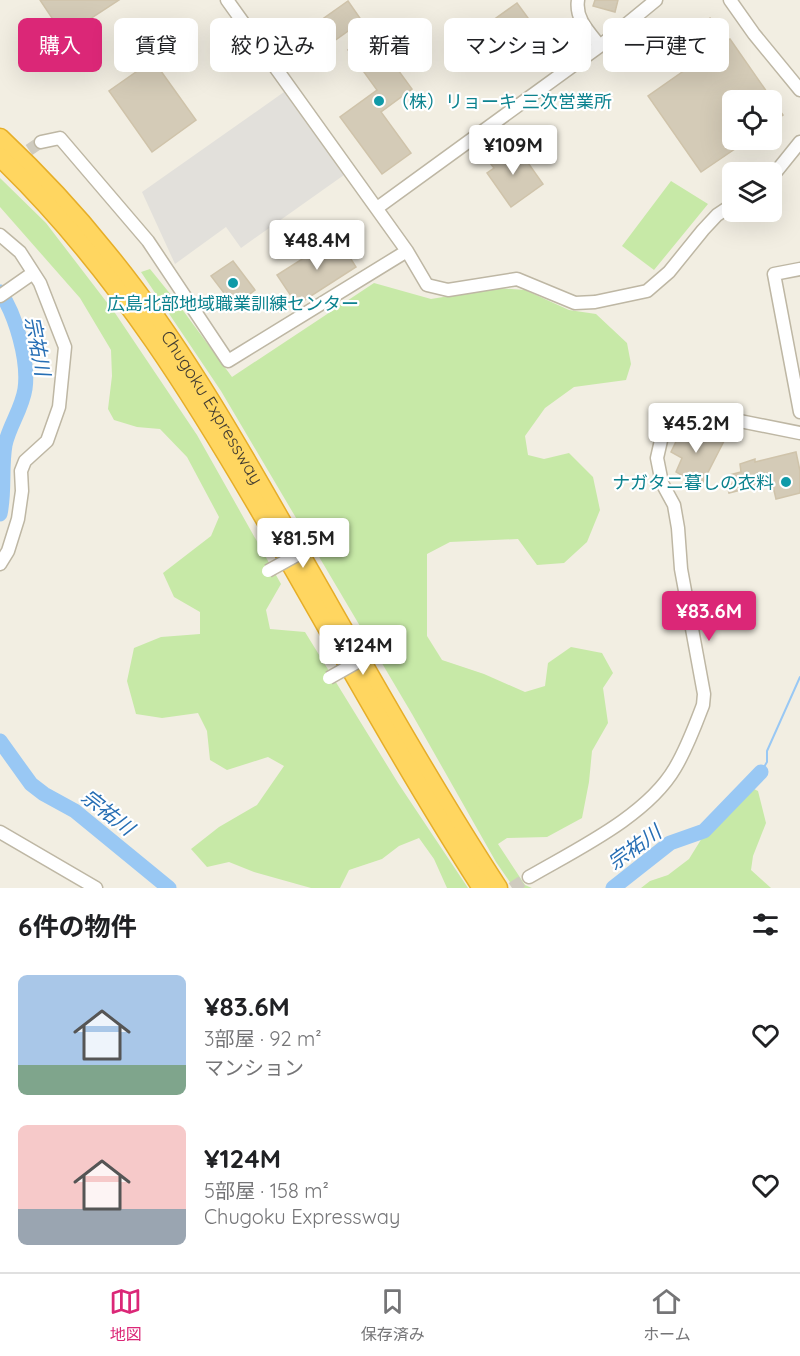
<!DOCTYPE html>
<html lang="ja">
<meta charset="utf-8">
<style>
:root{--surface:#fff;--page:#f6f6f6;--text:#202124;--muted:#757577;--line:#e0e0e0;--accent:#db2777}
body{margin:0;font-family:Quicksand,"Noto Sans JP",sans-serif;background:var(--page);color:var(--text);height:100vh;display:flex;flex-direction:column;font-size:22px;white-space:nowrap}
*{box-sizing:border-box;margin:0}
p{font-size:20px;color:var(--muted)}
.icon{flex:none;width:33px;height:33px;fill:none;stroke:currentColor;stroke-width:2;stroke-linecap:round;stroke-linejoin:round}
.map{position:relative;height:888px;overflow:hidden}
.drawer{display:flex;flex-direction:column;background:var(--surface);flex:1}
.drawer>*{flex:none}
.guide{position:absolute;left:18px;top:18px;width:765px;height:54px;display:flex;gap:12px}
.controls{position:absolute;left:722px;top:90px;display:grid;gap:12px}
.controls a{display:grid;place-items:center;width:60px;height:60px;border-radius:9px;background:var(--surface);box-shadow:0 6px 24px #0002;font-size:30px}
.price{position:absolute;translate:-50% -51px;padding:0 14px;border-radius:6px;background:#fff;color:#222;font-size:20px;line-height:39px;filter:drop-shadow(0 2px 3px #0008)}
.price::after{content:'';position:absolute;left:50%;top:36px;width:18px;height:14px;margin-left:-9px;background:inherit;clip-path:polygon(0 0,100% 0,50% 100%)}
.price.on{background:var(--accent);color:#fff}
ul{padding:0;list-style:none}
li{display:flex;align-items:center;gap:18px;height:150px;padding:0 18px}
li span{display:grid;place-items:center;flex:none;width:168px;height:120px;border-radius:9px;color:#555}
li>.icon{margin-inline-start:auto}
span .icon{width:72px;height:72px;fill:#fffc;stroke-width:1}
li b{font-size:26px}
h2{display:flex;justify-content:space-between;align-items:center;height:72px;padding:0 18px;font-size:26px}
.pill{padding:0 21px;border-radius:9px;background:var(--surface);box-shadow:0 6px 24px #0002;font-size:21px;line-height:54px}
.pill.on{background:var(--accent);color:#fff}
.menu{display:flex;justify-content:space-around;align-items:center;height:84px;border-top:2px solid var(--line);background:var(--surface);font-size:16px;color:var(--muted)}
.menu a{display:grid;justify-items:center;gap:3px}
.menu .on{color:var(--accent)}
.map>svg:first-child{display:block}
.green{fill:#c7e9a7}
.parking{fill:#e2e0db}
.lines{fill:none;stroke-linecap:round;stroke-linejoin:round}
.stream{stroke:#99c8f4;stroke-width:2}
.river{stroke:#99c8f4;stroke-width:15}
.building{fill:#d4cbb7;stroke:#cfc3aa;stroke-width:1.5}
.minor-tunnel{stroke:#cfcbbf;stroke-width:12;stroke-dasharray:12 6;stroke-linecap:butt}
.minor-casing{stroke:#beb7a4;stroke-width:15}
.highway-casing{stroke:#e6ae28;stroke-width:21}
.minor{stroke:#fff;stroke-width:12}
.highway{stroke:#ffd660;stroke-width:18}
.minor-bridge-casing{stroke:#beb7a4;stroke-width:15;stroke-linecap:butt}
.minor-bridge{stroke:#fff;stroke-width:12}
.culture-dot{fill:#0f9aa8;stroke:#fff;stroke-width:2}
.labels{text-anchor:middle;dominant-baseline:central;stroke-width:4.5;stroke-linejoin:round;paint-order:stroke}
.culture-label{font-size:18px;fill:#0d838f;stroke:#fff;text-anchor:start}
.street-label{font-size:18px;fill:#443e32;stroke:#fff}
.water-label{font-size:20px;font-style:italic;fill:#266eb4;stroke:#fff}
</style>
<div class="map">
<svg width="800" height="888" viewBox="0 0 800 888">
<rect width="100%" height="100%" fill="#f2eee2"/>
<path class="green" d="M0,178L46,223L115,313L197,435L281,584L266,610L270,629L305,632L398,783L468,888H447L434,859L419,838L399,846L382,859L349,870L340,888H311L254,872L229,862L207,867L191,849L219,827L257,805L284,766L268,757L227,770L210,760L207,731L198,713L162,718L136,714L127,681L134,648L161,637L200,634V612L174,597L163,573L211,536L219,517L187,457L160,429L137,427L114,420L108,409L112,376L111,350L80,298L0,207Z
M671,181L708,204L654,270L622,246Z
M150,269L176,301L232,377L374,283L431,299L498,288L525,290L569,310L596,314L627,343L631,364L626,380L574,387L545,408L525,436L528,455L544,459L569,453L593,477L600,510L587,542L564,563L537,565L518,539L450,542L427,554V636L442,660L484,674L525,692L545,686L548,663L571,647L602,653L613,673L603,688L608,723L592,751L589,782L582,818L547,837L507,838L498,844L525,885L532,888H514L496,862L412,714L221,391L141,272Z
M754,789L758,791L766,823L753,856L751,870L771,888H641L650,881L668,875L689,859L702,838Z"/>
<path class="parking" d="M284,92L344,175L241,248L226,227L175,264L142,192Z"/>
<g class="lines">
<path class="stream" d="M761,772L767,762V751L800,677"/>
<path class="river" d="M0,292C16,315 29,361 25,389C22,409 9,426 5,445C1,468 5,491 0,514
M0,741L31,784L44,794L75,811L169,888
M613,888L670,843L704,831L761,772"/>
</g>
<path class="building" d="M40,0H119L64,36Z
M595,0H618L615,12L593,6Z
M348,1L362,21L302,64L293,51L305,42L300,35Z
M517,3L542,37L503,65L478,31Z
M710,18L726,41L730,39L783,115L771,123V100H732V140H748L701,172L648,96L712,51L696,28Z
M371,33L412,89L381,112L411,153L382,174L340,117L377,90L348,50Z
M153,60L196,120L152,152L109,91Z
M500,148L507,159L519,150L543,184L511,207L487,173L494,168L486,158Z
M337,237L356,267L297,305L277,275Z
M233,261L255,290L234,306L211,276Z
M683,427L697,435L699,433L706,436L708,432L724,441L701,486L676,472L682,458L671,452Z
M796,452L800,471V493L776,499L772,482L729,493L725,476L741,472L740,464L755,459V462Z"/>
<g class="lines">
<path class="minor-tunnel" d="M14,160L41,142
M512,888L529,877"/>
<g class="minor-casing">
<path id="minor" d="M227,0L407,251L427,285L448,290L517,279L575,303L595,302L647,291L669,272L703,230L717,215L732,205
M578,0C575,19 589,32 600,46
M730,0L754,34L800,90
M41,142L60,138L148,241L228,361L407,251
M771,178L800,142
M377,208L600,46L656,0
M0,235L20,252L40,283L65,347L59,407L47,441L25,461L21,471L22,491L18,519L8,551L0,564
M800,269L774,274L800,412
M0,296L33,273
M0,832L96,888
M529,877C577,849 647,816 675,768C687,748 695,726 703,705L704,694L681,569L678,528L674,505L662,483L657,458L662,436L680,416L705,414L800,433"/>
</g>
<g class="highway-casing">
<g id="highway">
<path id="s1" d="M0,138C37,173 73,211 105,251C175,336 231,433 285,528C355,649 422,771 498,888"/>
<path d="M0,157C117,269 200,406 280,545C346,660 410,776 482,888"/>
</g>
</g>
<use href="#minor" class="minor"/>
<use href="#highway" class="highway"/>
<g class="minor-bridge-casing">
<path id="minor-bridge" d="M268,571L324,540
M329,678L382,648"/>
</g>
<use href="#minor-bridge" class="minor-bridge"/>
</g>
<g class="culture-dot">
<circle cx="379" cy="101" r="6"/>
<circle cx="233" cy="283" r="6"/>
<circle cx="786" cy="482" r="6"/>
</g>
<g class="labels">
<g class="culture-label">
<text x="391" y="101">（株）リョーキ 三次営業所</text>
<text x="233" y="303" text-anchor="middle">広島北部地域職業訓練センター</text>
<text x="774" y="482" text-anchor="end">ナガタニ暮しの衣料</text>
</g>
<g class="street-label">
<text stroke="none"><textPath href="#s1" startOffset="344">Chugoku Expressway</textPath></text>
</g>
<g class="water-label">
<text transform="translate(38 346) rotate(79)">宗祐川</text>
<text transform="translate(108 812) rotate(38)">宗祐川</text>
<text transform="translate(634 847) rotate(-36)">宗祐川</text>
</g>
</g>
</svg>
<div class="controls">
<a><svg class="icon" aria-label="locate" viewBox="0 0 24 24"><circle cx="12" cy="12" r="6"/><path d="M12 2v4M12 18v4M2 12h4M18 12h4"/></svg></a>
<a><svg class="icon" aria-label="layers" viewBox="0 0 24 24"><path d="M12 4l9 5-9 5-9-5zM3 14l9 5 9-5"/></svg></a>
</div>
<b class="price" style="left:513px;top:176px">¥109M</b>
<b class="price" style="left:317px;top:271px">¥48.4M</b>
<b class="price" style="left:696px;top:454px">¥45.2M</b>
<b class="price" style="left:303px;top:569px">¥81.5M</b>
<b class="price on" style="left:709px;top:642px">¥83.6M</b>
<b class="price" style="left:363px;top:676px">¥124M</b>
<div class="guide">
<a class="pill on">購入</a>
<a class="pill">賃貸</a>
<a class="pill">絞り込み</a>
<a class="pill">新着</a>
<a class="pill">マンション</a>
<a class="pill">一戸建て</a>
</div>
</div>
<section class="drawer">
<h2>6件の物件<svg class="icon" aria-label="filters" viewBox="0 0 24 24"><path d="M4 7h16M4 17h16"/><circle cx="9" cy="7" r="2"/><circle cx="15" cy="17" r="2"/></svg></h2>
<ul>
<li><span style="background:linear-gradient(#a9c7e8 75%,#7fa58c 0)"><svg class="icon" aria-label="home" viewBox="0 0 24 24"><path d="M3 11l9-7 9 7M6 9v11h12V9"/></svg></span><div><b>¥83.6M</b><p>3部屋 · 92 m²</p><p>マンション</p></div><svg class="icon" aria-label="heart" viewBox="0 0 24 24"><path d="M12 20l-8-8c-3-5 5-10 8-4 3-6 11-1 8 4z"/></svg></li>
<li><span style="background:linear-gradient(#f6c9c9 70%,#9aa5b1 0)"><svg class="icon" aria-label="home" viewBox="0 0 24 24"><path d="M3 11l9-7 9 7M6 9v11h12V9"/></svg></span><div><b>¥124M</b><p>5部屋 · 158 m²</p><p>Chugoku Expressway</p></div><svg class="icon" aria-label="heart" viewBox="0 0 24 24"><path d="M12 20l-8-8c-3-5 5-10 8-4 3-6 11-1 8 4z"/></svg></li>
</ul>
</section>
<nav class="menu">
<a class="on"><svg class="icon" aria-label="map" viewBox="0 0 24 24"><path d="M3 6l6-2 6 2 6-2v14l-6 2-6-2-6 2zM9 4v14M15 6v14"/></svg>地図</a>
<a><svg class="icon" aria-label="saved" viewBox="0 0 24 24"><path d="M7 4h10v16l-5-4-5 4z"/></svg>保存済み</a>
<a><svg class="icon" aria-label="home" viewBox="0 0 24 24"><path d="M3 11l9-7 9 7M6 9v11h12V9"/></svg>ホーム</a>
</nav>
